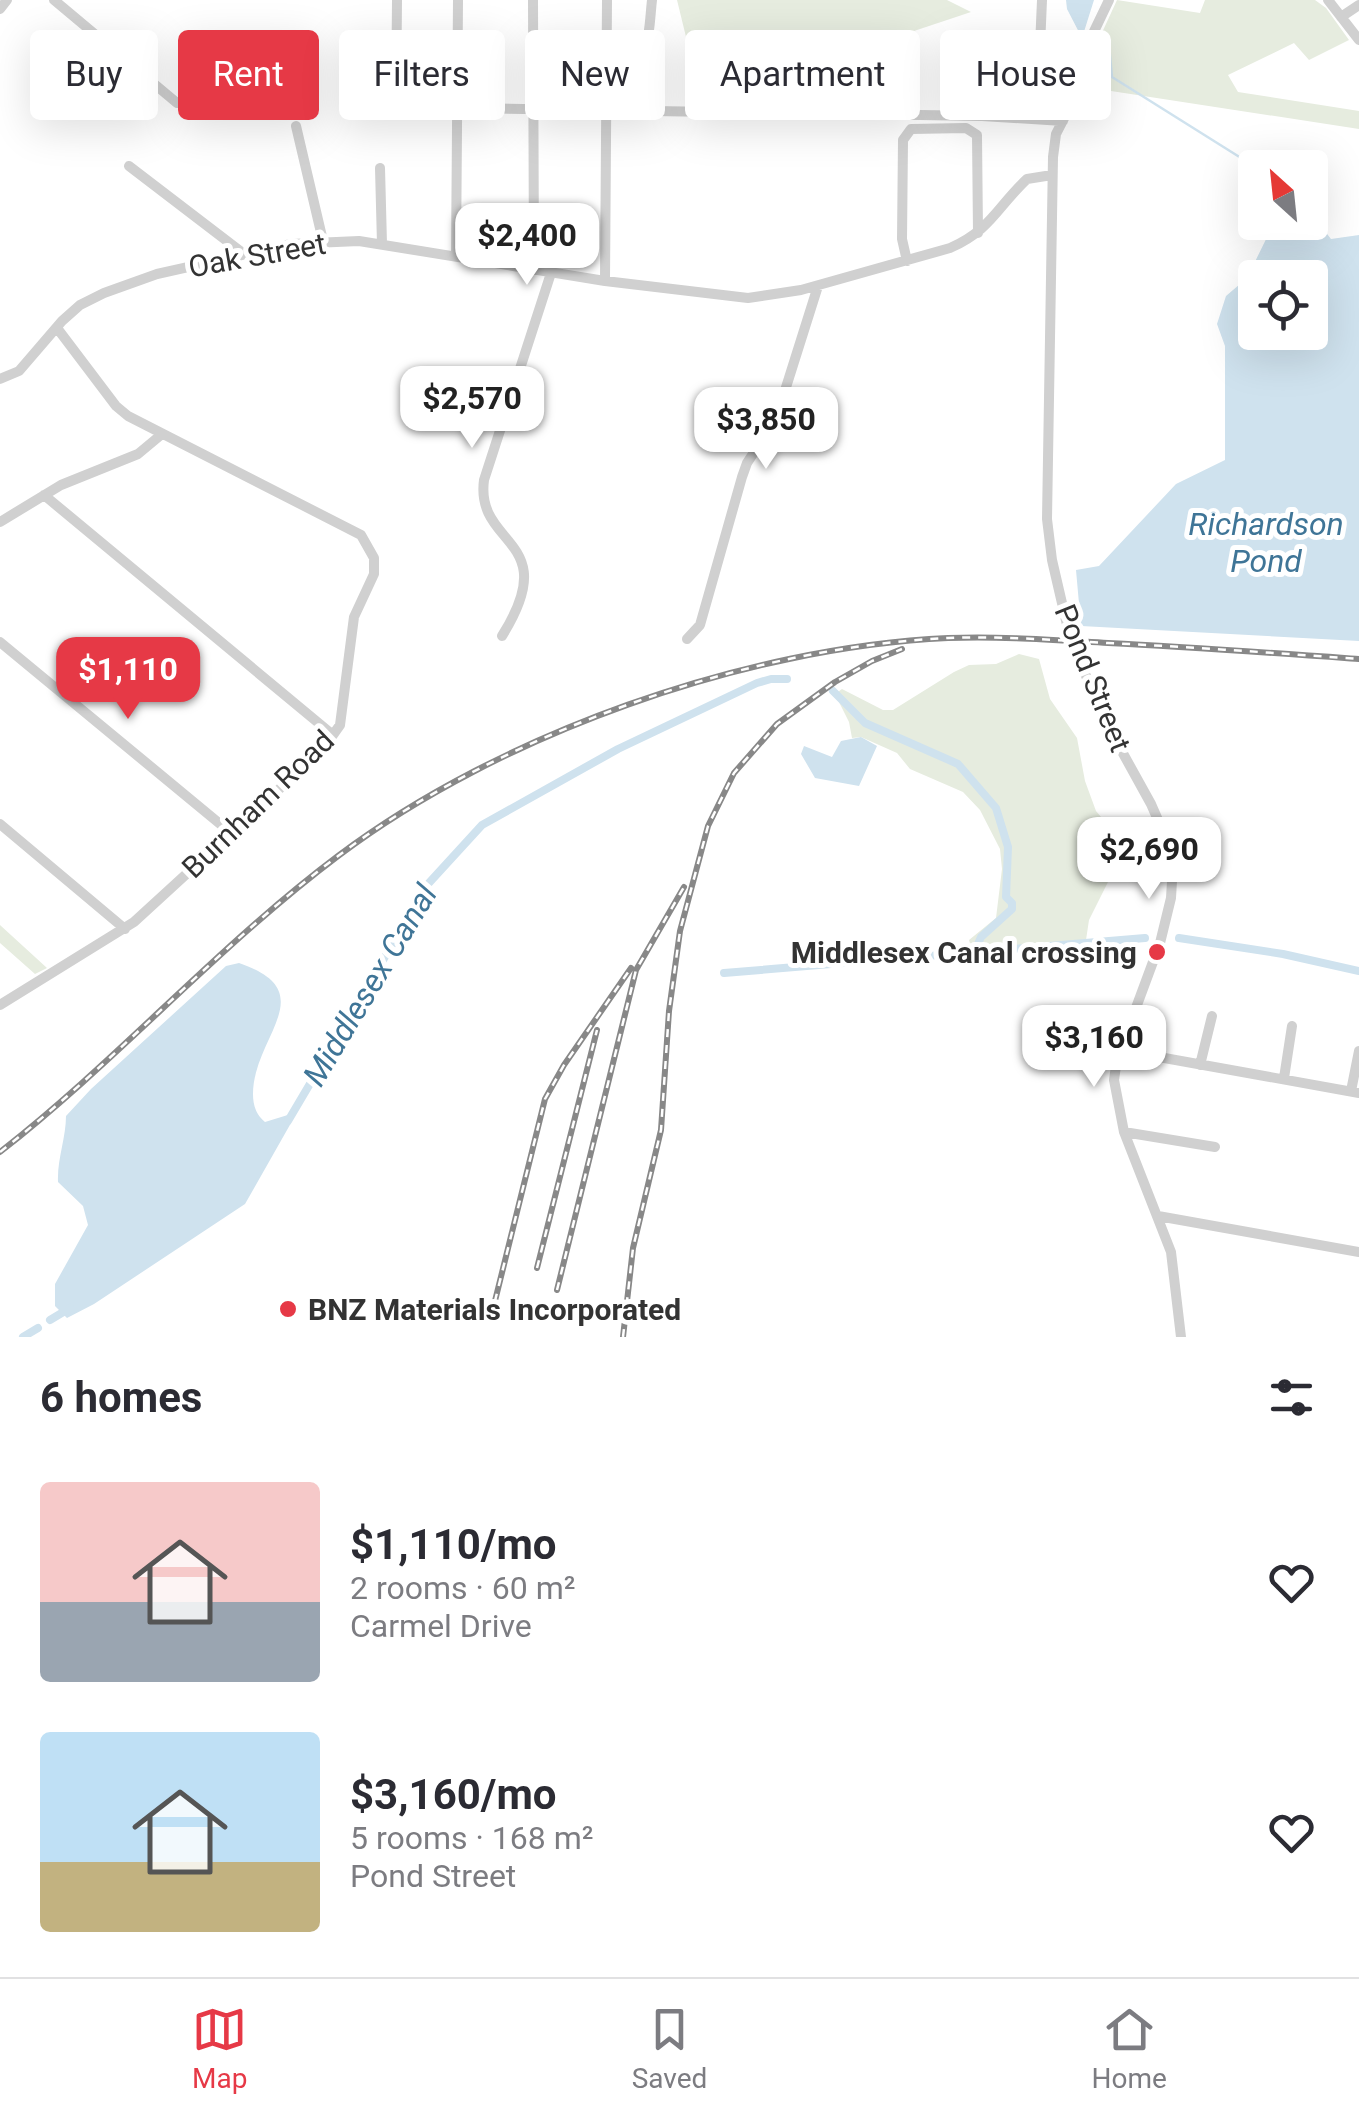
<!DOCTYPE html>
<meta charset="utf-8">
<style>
:root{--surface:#fff;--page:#f7f7f7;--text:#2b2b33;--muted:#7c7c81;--line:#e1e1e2;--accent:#e63946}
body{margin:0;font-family:Roboto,sans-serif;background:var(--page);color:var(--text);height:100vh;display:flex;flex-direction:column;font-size:38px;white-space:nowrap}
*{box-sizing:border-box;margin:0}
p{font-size:32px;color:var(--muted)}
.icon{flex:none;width:55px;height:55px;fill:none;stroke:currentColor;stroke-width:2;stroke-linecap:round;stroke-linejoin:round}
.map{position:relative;height:1337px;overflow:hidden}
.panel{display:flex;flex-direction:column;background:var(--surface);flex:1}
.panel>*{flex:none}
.guide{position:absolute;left:30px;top:30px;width:1300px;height:90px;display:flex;gap:20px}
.needle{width:65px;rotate:333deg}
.fabs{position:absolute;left:1238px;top:150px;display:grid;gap:20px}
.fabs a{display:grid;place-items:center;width:90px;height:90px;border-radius:10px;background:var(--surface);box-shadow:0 10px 40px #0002;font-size:50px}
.price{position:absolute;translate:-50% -85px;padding:0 22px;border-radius:20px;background:#fff;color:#222;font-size:32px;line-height:65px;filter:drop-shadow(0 2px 5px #0008)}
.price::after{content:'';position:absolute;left:50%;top:60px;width:30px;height:22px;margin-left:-15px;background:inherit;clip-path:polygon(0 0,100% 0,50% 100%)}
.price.active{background:var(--accent);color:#fff}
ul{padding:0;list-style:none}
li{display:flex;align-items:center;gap:30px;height:250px;padding:0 40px}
li span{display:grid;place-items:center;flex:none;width:280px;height:200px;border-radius:10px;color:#555}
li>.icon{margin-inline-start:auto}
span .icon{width:120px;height:120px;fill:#fffc;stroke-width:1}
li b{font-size:42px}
h2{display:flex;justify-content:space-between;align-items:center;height:120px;padding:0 40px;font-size:42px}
.tag{padding:0 35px;border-radius:10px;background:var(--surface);box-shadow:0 10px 40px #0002;font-size:35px;line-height:90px}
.tag.active{background:var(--accent);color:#fff}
.tab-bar{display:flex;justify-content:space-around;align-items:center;height:140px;border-top:2px solid var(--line);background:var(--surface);font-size:28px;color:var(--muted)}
.tab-bar a{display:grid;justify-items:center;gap:5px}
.tab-bar .active{color:var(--accent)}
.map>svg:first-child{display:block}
.green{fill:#e6ecdf}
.water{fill:#cfe2ee;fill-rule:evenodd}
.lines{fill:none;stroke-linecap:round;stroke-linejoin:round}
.stream{stroke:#cfe2ee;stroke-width:2.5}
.canal{stroke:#cfe2ee;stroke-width:8}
.minor{stroke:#d0d0d0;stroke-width:10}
.rail-casing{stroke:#888;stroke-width:6}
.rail{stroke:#fff;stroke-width:2.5;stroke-dasharray:8;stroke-linecap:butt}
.minor-bridge{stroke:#d0d0d0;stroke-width:10}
.poi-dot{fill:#e63946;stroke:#fff;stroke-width:4}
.labels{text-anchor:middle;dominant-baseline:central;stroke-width:10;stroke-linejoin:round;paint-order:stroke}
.street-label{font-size:30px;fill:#333;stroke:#fff}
.poi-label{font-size:30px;font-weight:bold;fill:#333;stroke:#fff;text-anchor:end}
.water-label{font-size:32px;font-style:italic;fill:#3f7597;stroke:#fff}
</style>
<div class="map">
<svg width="1359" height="1337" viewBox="0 0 1359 1337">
<rect width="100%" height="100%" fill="#fff"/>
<path class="green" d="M677,0H947L971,12L893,38L687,41Z
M1117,0L1200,13L1205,0H1315L1326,8L1349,40L1309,60L1294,43L1228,75L1238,92L1359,111V129L1085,87L1100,37Z
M1019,654L1039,659L1050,699L1077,738L1085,781L1096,811L1133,855L1137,866L1109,880L1089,920L1086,940L1076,947L973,955L969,940L996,918L1002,869L1000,849L980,810L963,792L910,769L897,753L861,737L852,738L849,722L835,694L842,689L883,710H893L954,672L969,665L996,664Z
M0,925L47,968L35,974L0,943Z"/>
<path class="water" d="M1066,0H1094L1082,38L1067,9Z
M1310,212L1331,239L1359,235V641L1081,626L1076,570L1099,566L1176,484L1225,460V346L1217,324L1226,296L1247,278L1274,223L1310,222ZM1255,278H1310V332H1255Z
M861,737L877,746L859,786L815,778L801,754L804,746L832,757L841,741Z
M239,963C324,992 253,1036 253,1094C253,1105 256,1115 265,1122L291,1114V1123L245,1204L94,1304L67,1318L55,1306V1284L88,1225L83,1206L58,1182C57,1159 66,1138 66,1116L91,1089L226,966Z"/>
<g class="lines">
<path class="stream" d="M1098,38L1109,45L1112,77L1257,168"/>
<path class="canal" d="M833,691L865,723L958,764L996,808L1008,847L1006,897L1012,903V909L981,937L974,953
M1179,938L1283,954L1359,971
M724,973L1145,938
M288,1121L428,884L482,825L618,749L757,683L771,679H787
M50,1320L70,1308
M23,1337L38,1328"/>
<path class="minor" d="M54,0L177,103
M397,0L396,107L982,116L1063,121
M533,0L534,270
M1328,0L1359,40
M0,9L7,0
M1341,17L1359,5
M606,66C652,66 648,36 652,0
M908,115V67
M982,116L984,41L1041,37
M1037,117L1042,0
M296,126L323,241
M129,166L244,254
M380,168L382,244
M456,256L458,0
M907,261L902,239L903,140L911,129L966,128L977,135L978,233
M605,281L607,0
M0,379L19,371L62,321L80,305L104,293L157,274L291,244L359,241L605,281L748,298L801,290L950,248C991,230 997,207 1027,179L1052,175
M44,495L333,735
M0,522L61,485L138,454L162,434
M1068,629L1052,560L1047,519L1053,157L1056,134L1076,95L1088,44L1109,0
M502,636C564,537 475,548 484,480L551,273
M687,639L700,625L742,477L747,463L776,419L818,286
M0,642L231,833
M1075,651L1109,728L1151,804L1169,845L1173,864L1171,898L1160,943L1117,1059L1114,1080L1124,1132L1171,1252L1181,1337
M0,824L125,929
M0,1005L134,922L323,749L340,725L354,617L374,574V558L361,535L128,416L116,406L57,328
M1120,1050L1359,1093
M1200,1065L1212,1016
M1284,1078L1292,1026
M1351,1091L1359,1051
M1124,1132L1215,1147
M1158,1216L1359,1252"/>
<g class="rail-casing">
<path id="rail" d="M0,1152C118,1060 218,946 338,856C500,734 746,647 948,638C1001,636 1054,640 1108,643C1192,647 1275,653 1359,659
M537,1268L597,1030
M557,1290L636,970L684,887
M491,1317L545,1099L564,1065L631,968
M623,1337L633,1248L661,1130L669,1011L680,931L708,826L734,773L777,724L835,682L872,661L902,649"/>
</g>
<use href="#rail" class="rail"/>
<path class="minor-bridge" d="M1068,629L1075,651"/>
</g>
<g class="poi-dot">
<circle cx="1157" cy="952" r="10"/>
<circle cx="288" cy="1309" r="10"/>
</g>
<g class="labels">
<g class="street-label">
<text transform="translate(257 255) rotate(-10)">Oak Street</text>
<text transform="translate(1093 678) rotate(68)">Pond Street</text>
<text transform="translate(258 804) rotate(-44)">Burnham Road</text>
</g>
<g class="poi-label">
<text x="1137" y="952">Middlesex Canal crossing</text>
<text x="308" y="1309" text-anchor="start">BNZ Materials Incorporated</text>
</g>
<g class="water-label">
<text x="1266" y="524">Richardson<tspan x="1266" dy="37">Pond</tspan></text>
<text transform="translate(370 985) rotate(-59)">Middlesex Canal</text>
</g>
</g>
</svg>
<div class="fabs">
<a><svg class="needle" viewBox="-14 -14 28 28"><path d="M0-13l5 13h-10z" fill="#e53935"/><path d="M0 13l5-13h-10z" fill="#7c7c81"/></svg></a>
<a><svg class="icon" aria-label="locate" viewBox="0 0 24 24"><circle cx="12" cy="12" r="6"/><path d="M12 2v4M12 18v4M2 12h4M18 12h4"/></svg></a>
</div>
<b class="price" style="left:527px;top:288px">$2,400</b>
<b class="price" style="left:472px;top:451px">$2,570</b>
<b class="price" style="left:766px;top:472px">$3,850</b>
<b class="price active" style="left:128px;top:722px">$1,110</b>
<b class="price" style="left:1149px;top:902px">$2,690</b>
<b class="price" style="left:1094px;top:1090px">$3,160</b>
<div class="guide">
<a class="tag">Buy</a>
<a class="tag active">Rent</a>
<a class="tag">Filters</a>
<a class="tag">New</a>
<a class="tag">Apartment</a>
<a class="tag">House</a>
</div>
</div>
<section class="panel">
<h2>6 homes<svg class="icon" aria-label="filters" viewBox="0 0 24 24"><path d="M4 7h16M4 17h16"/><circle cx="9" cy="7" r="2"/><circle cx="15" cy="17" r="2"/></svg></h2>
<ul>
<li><span style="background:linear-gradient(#f6c9c9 60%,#9aa5b1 0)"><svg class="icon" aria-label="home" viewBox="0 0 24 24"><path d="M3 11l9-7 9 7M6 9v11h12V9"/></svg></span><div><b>$1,110/mo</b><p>2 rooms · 60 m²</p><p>Carmel Drive</p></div><svg class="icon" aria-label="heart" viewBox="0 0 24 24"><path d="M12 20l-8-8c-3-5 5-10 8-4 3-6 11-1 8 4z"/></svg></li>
<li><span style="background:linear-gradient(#bfe0f5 65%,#c2b280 0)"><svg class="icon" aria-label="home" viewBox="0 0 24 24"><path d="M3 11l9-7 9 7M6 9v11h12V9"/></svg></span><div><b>$3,160/mo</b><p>5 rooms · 168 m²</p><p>Pond Street</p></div><svg class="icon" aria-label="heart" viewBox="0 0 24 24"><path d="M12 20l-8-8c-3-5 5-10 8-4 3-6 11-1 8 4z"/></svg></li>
</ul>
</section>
<nav class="tab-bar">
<a class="active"><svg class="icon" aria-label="map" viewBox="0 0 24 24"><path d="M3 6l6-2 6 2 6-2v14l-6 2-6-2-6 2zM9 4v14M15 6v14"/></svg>Map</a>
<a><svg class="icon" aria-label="saved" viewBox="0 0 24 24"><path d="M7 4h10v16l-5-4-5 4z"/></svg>Saved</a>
<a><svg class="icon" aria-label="home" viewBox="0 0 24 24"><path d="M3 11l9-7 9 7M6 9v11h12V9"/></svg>Home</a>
</nav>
